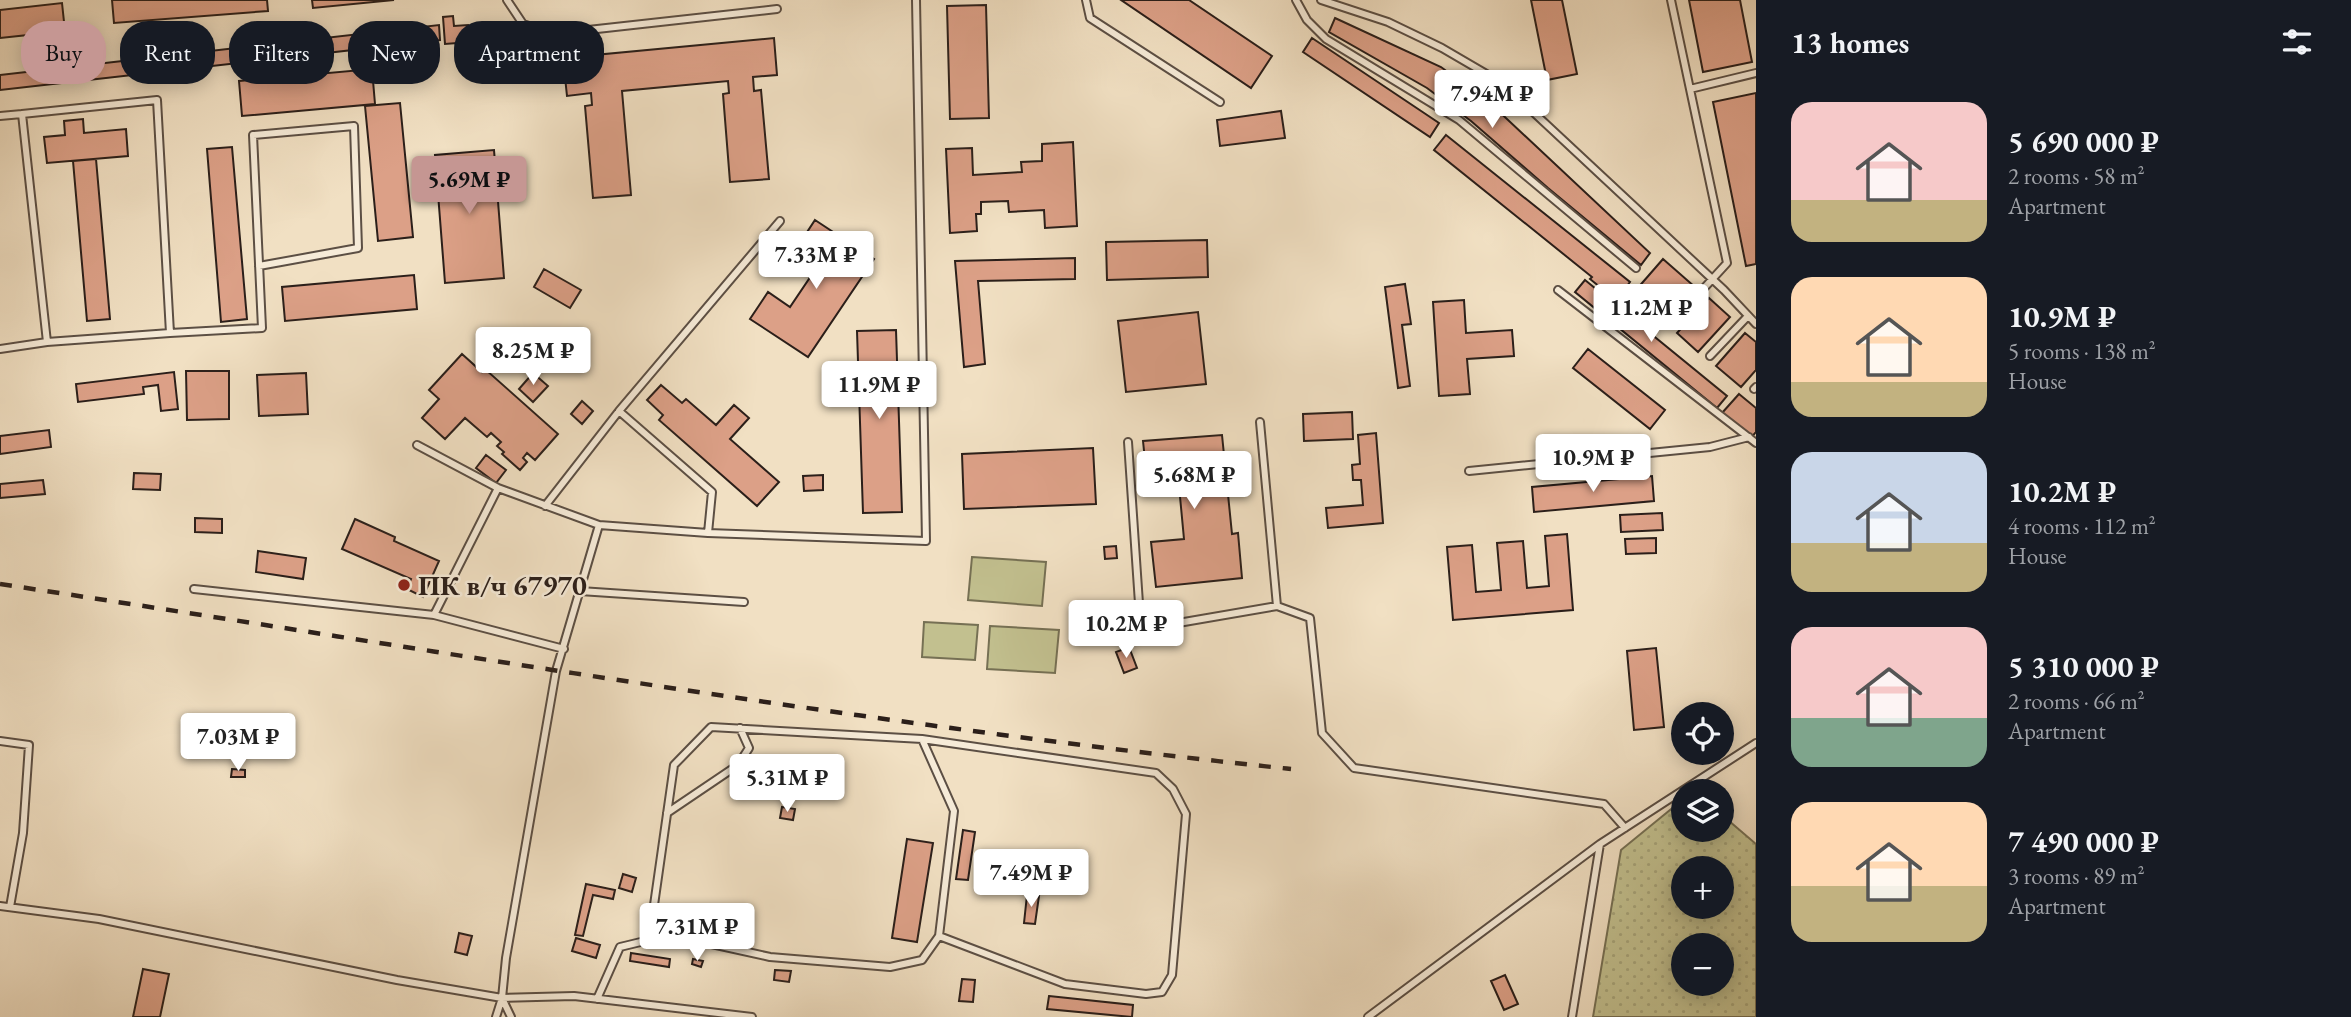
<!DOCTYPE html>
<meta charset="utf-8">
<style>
:root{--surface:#171b24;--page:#20242c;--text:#f1f3f6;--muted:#9ea1a6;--accent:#c59692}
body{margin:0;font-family:"EB Garamond",serif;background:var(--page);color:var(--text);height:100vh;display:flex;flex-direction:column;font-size:26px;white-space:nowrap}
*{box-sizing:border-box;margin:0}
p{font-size:23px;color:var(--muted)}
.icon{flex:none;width:38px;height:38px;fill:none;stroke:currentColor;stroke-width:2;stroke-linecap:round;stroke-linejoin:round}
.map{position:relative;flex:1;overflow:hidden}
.side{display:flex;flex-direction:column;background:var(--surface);width:595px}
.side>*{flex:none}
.banner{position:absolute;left:21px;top:21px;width:665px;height:63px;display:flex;gap:14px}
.fabs{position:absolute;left:1671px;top:702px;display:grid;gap:14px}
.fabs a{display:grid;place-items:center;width:63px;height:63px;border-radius:50%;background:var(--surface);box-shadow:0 4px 18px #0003;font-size:35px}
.price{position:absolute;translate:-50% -60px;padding:0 16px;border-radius:7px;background:#fff;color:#222;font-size:23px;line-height:46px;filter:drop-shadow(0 2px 4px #0008)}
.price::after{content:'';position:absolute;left:50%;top:42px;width:21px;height:16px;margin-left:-10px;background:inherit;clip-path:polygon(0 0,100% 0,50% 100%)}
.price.current{background:var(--accent);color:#111}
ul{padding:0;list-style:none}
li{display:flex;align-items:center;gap:21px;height:175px;padding:0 35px}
li span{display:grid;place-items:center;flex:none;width:196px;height:140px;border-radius:21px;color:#555}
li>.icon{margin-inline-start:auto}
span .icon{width:84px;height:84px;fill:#fffc;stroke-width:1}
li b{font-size:30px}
h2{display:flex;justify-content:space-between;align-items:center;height:84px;padding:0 35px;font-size:30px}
.tag{padding:0 24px;border-radius:28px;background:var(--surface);box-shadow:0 4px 18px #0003;font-size:24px;line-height:63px}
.tag.current{background:var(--accent);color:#111}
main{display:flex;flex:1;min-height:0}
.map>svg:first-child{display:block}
.grass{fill:url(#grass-dots);stroke:#767054;stroke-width:2;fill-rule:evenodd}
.pitch{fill:#c2c08f;stroke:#767054;stroke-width:2}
.building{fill:#dca087;stroke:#2b1f1a;stroke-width:2}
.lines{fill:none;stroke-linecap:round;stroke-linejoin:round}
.service-casing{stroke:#5c4f44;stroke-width:10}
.service{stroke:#f6ebd8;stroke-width:6}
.rail{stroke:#2b1f1a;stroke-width:4.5;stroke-dasharray:12 12;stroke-linecap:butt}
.poi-dot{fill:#8f2418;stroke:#f6ebd8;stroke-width:2.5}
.labels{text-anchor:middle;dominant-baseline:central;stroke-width:5;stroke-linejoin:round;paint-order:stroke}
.poi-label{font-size:28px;font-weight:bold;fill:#2b1f1a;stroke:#f6ebd8;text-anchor:start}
</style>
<main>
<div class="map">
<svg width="1756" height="1017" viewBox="0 0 1756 1017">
<defs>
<pattern id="grass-dots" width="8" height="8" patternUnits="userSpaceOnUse" patternTransform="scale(1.75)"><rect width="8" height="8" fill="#c2c08f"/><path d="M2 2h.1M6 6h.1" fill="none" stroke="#a7a57b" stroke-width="1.8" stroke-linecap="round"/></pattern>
</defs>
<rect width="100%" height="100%" fill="#f1e0c3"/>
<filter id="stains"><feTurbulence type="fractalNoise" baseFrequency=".00286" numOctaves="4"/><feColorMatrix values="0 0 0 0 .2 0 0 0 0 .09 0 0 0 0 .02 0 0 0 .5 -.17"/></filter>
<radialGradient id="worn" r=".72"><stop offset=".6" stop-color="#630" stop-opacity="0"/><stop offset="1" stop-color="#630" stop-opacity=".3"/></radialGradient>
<path class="grass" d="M1681,801H1683L1684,830H1722V815L1756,844V1017H1593L1621,850ZM1684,868H1722V906H1684ZM1684,945H1722V984H1684Z"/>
<path class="pitch" d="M972,557L1046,562L1042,606L968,600Z
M924,622L978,625L975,660L922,657Z
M990,626L1059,630L1055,673L987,669Z"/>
<path class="building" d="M112,0H267L268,11L114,23Z
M312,0H394L313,8Z
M1121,0H1189L1272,56L1251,88Z
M1531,0H1562L1577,74L1547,80Z
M1689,0H1740L1752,62L1703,72Z
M62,3L65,31L0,38V10Z
M986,5L989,118L950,119L947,6Z
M453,16L454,26L468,25L470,42L445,44L443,17Z
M1335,18L1441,67L1491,104L1650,253L1641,265L1548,188L1471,121L1427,88L1329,32Z
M439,25L440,40L0,90V75Z
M774,38L777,75L753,77L754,91L761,90L769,179L730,182L723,94L729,93L728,81L622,91L631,195L593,198L585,106L592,105L591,93L567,96L563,58Z
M1312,38L1439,123L1430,137L1303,52Z
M372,69L375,104L242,116L239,81Z
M1756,93V264L1746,266L1713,102Z
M400,103L413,237L378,241L365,106Z
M1281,111L1285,138L1220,146L1217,120Z
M83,119L84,133L126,129L128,156L47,163L44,137L65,135L64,121Z
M1446,135L1630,282L1616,300L1590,279L1592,277L1434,150Z
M1073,142L1077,226L1045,228L1044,210L1009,212L1008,201L981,202V214H976L977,231L950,233L946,149L972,148L973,175L1022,172L1021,162L1042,161V144Z
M232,147L247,319L221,322L207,149Z
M494,150L504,278L445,283L435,155Z
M96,159L110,319L87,321L73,161Z
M815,220L874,259L808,357L750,319L768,292L790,307L821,261L798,246Z
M1207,240L1208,277L1107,280L1106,242Z
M1075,258V279L978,281L985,364L964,367L955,261Z
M1663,259L1695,287L1667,318L1636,290Z
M544,269L581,290L570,308L534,287Z
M414,275L417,309L285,321L282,287Z
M1585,280L1727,396L1717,408L1575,292Z
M1405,284L1411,324L1402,325L1410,386L1398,388L1385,287Z
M1709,298L1730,317L1698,352L1677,333Z
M1464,300L1466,333L1512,330L1514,356L1467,359L1470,394L1439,396L1433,302Z
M1198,312L1206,384L1126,392L1118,321Z
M896,330L902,512L863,513L857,331Z
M1745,333L1756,342V370L1741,387L1716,366Z
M1588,349L1665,410L1650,429L1573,368Z
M462,354L482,372L485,369L558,434L535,460L527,453L523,458L527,462L520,470L502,454L504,452L497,446L501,442L491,433L487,437L465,418L445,439L422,418L439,399L429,390Z
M186,371H229V419L187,420Z
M174,372L178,409L161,411L158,385L143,387L144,394L78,402L76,384Z
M306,373L308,414L259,416L257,375Z
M533,373L548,386L533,402L519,389Z
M661,385L682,403L686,399L716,425L734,405L749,418L730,439L779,482L757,506L659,420L663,415L647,400Z
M1739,394L1756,408V432L1751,438L1722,413Z
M582,401L593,411L582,424L571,414Z
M1352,412L1353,439L1304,441L1303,414Z
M49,430L51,447L0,454V436Z
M1376,433L1383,523L1328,528L1326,508L1363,505L1361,480H1353L1352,465L1360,464L1358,435Z
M1222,435L1232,534L1238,533L1242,578L1156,587L1151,542L1184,539L1179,486L1148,489L1143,441Z
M1093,448L1096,504L964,509L962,454Z
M486,455L506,470L496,483L476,468Z
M134,473L161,474L160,490L133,489Z
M823,475V490L804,491L803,476Z
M1652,476L1654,501L1534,512L1532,487Z
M43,480L45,494L0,498V484Z
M1662,513L1663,530L1621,532L1620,515Z
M195,518L222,519V533L195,532Z
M355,519L395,537L394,541L439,561L423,597L407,589L411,579L342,549Z
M1567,534L1573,610L1453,620L1447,547L1472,545L1476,592L1501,590L1497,543L1523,541L1527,588L1549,586L1545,536Z
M1656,538V553L1626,554L1625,539Z
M1116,546L1117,558L1105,559L1104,547Z
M258,551L306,558L303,579L256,572Z
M1129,647L1137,668L1124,673L1116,652Z
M1656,648L1664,727L1634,730L1627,651Z
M232,769L245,770V777H231Z
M782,807L795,809L793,820L780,818Z
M963,830L975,832L968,880L956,879Z
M907,839L933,843L917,942L892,938Z
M1016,872L1030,874L1027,892L1013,890Z
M623,874L636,878L632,892L619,888Z
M586,884L615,890L613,899L593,895L583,936L575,935Z
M1027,895L1039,896L1035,924L1024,923Z
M459,933L472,936L467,955L455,952Z
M576,938L600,945L596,958L572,951Z
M631,953L670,959L669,967L630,961Z
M693,959L703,961L701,967L692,964Z
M143,969L169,974L160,1017H133Z
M775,970L791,971L789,982L774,980Z
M1505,975L1518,1004L1504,1010L1491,981Z
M962,979L975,980L973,1002L959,1001Z
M1049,996L1133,1005L1132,1017L1047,1009Z"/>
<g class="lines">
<g class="service-casing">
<path id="service" d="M507,0L523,24L552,34L777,9
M1086,0L1090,18L1220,102
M1296,0L1307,20L1326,39L1459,120L1636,268
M1321,0L1388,22L1442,48L1502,83L1724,290L1756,324
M1671,0L1727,263L1674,321
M1690,89L1756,73
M0,116L22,114L47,342
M1558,290L1756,443
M170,333L262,328L253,135L354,126L358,248L259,266
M0,349L47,342L170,333L157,100L22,114
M1710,356L1748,316
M1754,389L1756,387
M619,411L712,492L708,533
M1260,422L1277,606
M1128,442L1140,618L1155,627L1277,606L1310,618L1322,733L1354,768L1604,804L1625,828
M417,445L498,488L599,525
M1469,471L1710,447L1749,437
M545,506L619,411L780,221
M194,589L434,615L564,649
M580,591L744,602
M434,615L498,488
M922,739L954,811L939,936L922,960L890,967L770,957L707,943L649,940L674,765L711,727L922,739L1156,773L1173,789L1186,814L1172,975L1162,992L1146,994L1065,984L939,936
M0,741L29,745L23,833L10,907
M667,813L738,765L749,748L740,728
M0,906L99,919L397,980L502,998L574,996L752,1017
M502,998L511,1017
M597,999L620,947L649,940
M496,1017L502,998L506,958L556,671L599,525L708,533L926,541L916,0
M1368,1017L1600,844L1756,743
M1572,1017L1600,844"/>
</g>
<use href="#service" class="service"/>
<path class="rail" d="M0,584C430,649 859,724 1291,769"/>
</g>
<circle class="poi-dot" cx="404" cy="585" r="7"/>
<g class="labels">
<g class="poi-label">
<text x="418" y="585">ПК в/ч 67970</text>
</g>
</g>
<rect width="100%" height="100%" filter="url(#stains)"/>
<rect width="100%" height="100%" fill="url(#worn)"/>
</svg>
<div class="fabs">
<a><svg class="icon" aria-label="locate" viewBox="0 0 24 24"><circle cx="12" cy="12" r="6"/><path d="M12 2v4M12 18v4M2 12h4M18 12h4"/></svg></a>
<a><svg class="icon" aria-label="layers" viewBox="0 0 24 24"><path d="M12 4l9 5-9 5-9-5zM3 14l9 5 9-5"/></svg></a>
<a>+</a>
<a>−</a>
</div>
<b class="price" style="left:1492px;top:130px">7.94M ₽</b>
<b class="price current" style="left:469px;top:216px">5.69M ₽</b>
<b class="price" style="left:816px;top:291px">7.33M ₽</b>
<b class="price" style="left:1651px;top:344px">11.2M ₽</b>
<b class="price" style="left:533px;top:387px">8.25M ₽</b>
<b class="price" style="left:879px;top:421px">11.9M ₽</b>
<b class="price" style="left:1593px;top:494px">10.9M ₽</b>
<b class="price" style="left:1194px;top:511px">5.68M ₽</b>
<b class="price" style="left:1126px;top:660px">10.2M ₽</b>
<b class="price" style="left:238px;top:773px">7.03M ₽</b>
<b class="price" style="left:787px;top:814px">5.31M ₽</b>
<b class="price" style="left:1031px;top:909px">7.49M ₽</b>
<b class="price" style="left:697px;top:963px">7.31M ₽</b>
<div class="banner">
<a class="tag current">Buy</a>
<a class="tag">Rent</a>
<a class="tag">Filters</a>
<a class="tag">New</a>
<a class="tag">Apartment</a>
</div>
</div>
<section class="side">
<h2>13 homes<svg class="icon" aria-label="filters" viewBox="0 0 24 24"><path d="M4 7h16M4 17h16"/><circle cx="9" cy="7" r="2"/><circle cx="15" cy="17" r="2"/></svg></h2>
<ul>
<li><span style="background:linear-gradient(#f6c9c9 70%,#c2b280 0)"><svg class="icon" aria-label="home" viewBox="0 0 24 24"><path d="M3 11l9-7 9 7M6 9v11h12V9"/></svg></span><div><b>5 690 000 ₽</b><p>2 rooms · 58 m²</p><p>Apartment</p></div></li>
<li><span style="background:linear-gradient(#ffd9b3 75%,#c2b280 0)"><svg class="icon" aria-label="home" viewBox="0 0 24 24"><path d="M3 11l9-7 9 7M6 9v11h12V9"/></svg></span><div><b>10.9M ₽</b><p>5 rooms · 138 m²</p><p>House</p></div></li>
<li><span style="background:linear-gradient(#c9d6e8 65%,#c2b280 0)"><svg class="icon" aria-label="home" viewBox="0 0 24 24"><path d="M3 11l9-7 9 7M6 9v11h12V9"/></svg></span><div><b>10.2M ₽</b><p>4 rooms · 112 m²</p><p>House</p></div></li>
<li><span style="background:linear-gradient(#f6c9c9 65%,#7fa58c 0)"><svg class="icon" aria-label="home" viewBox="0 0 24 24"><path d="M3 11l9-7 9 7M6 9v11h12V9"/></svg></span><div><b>5 310 000 ₽</b><p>2 rooms · 66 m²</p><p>Apartment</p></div></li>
<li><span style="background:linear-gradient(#ffd9b3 60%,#c2b280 0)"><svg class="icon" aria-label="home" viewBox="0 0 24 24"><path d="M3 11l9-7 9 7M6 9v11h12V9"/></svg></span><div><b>7 490 000 ₽</b><p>3 rooms · 89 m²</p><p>Apartment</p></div></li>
</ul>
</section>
</main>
